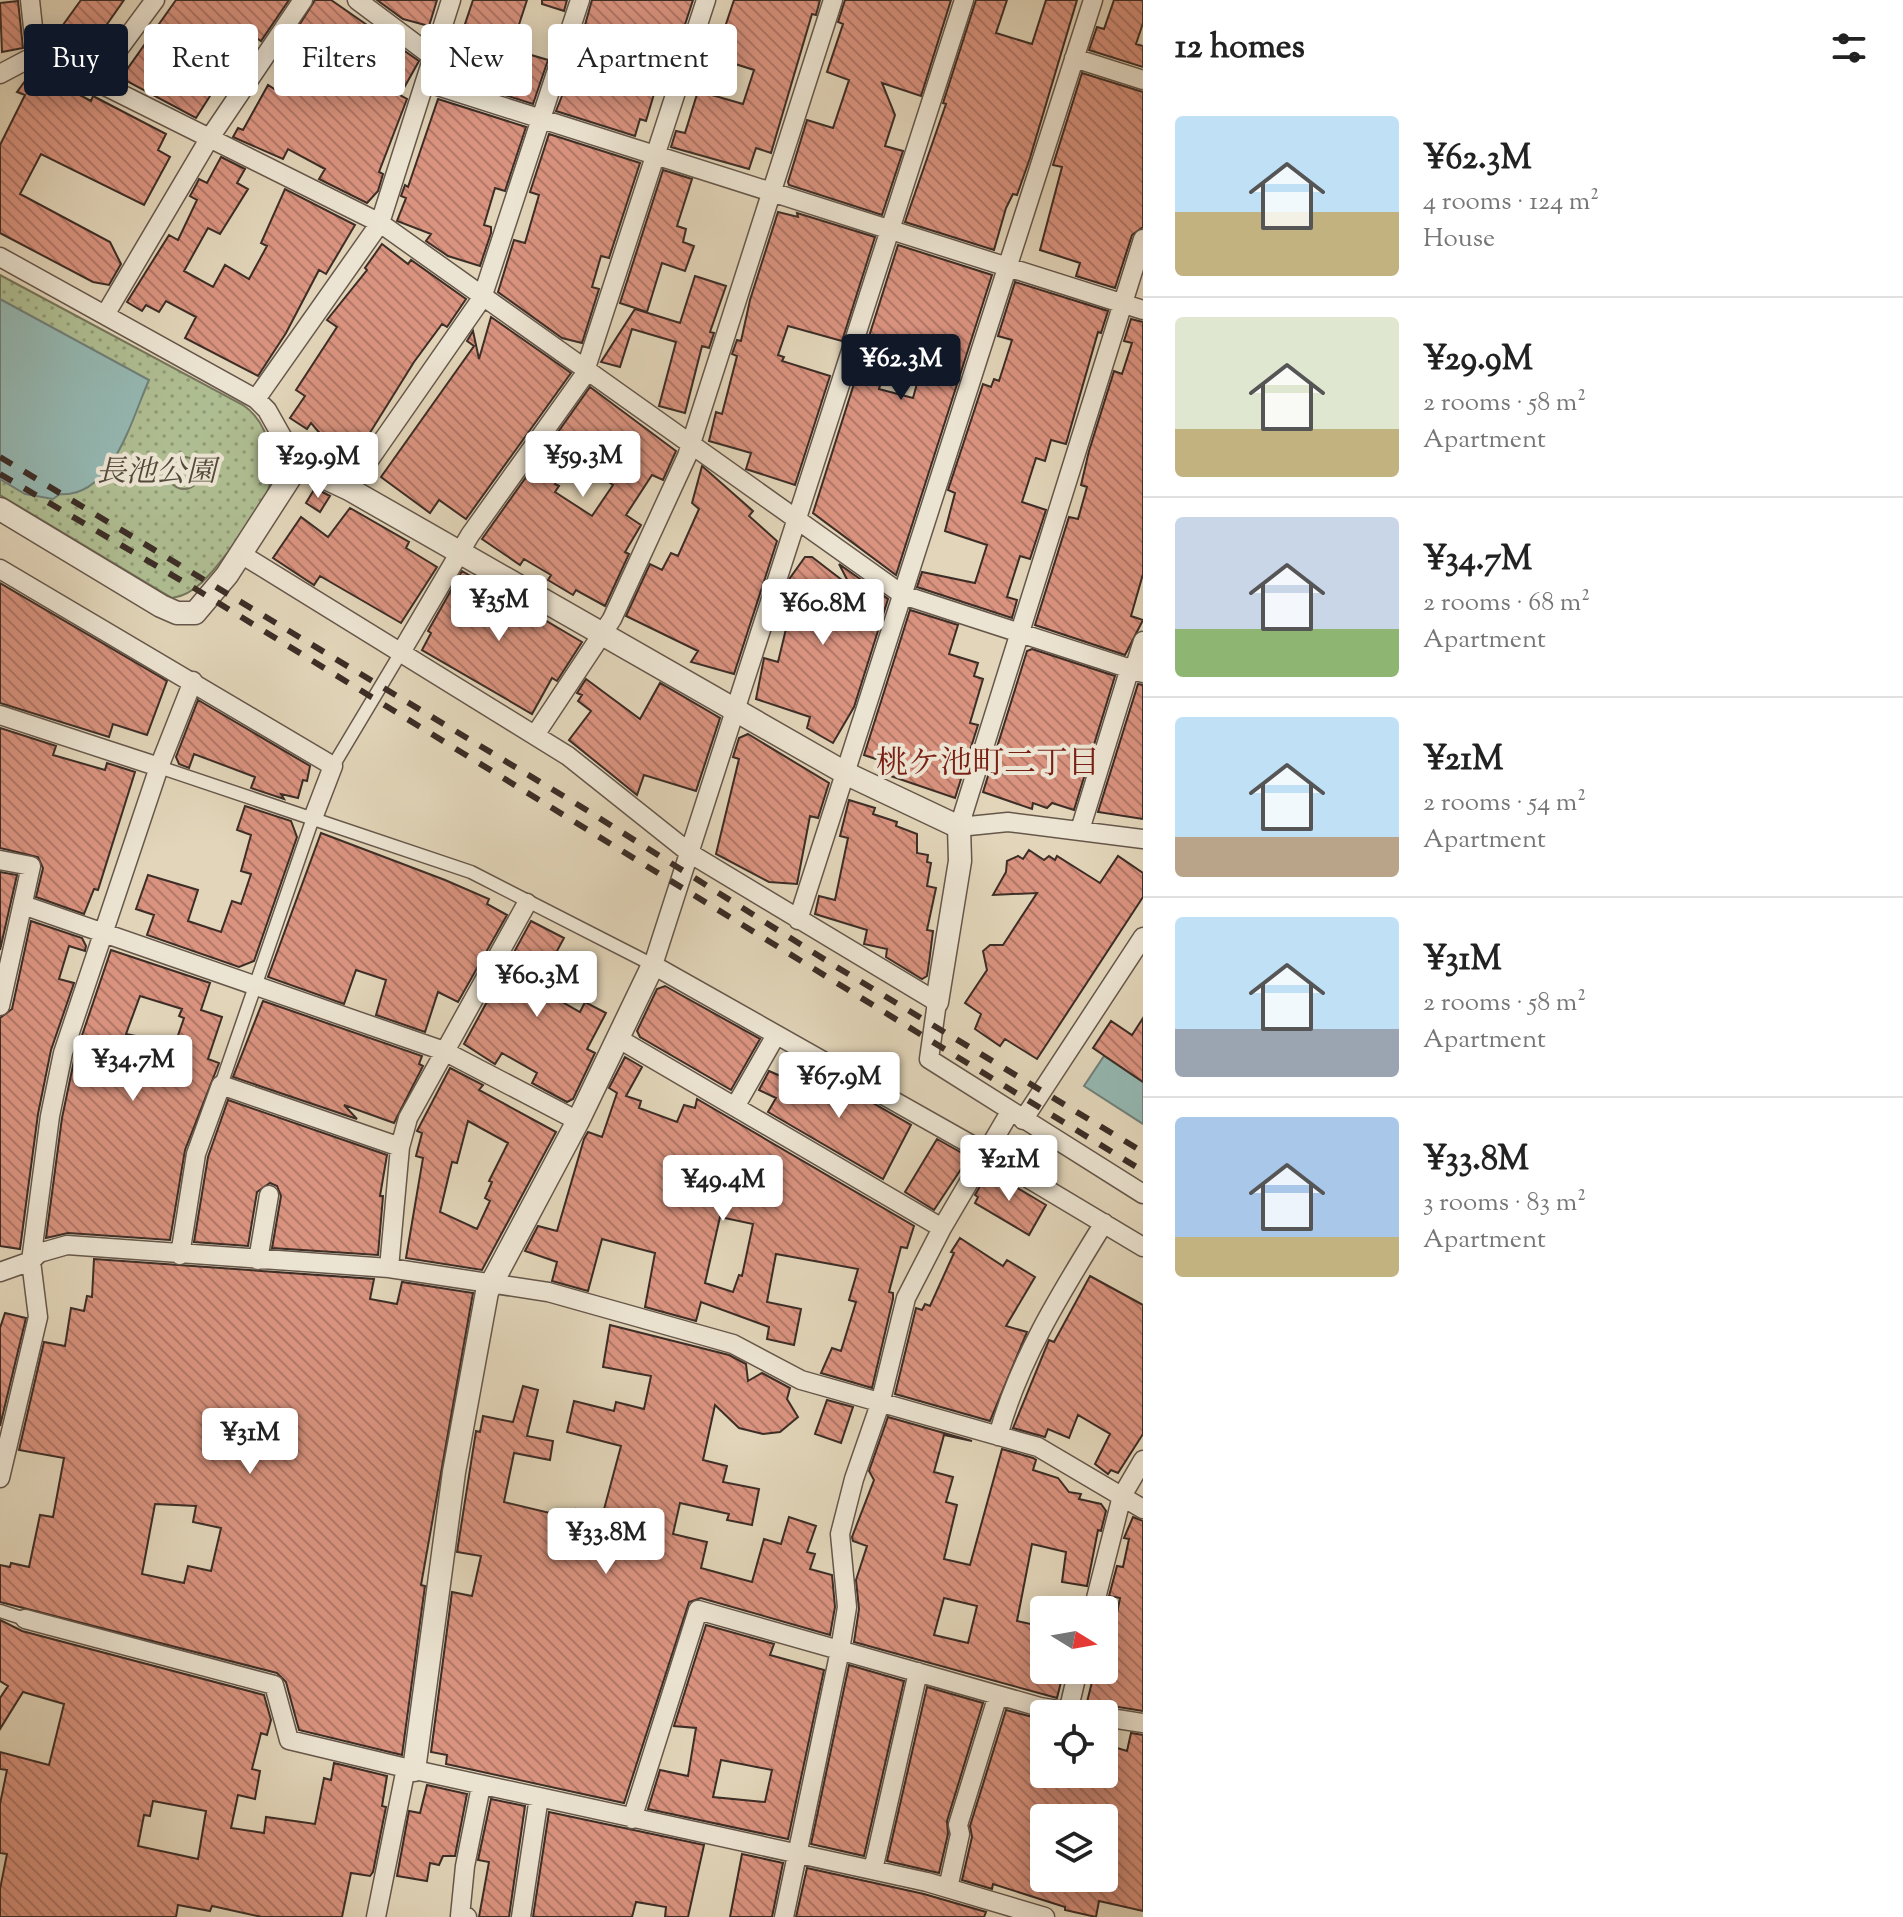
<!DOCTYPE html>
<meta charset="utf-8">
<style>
:root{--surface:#fff;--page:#f6f6f6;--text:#222;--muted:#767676;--line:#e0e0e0;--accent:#111827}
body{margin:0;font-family:"Sorts Mill Goudy","Noto Serif JP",serif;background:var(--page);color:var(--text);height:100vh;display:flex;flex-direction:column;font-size:30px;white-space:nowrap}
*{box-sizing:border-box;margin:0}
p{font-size:26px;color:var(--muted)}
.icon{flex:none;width:44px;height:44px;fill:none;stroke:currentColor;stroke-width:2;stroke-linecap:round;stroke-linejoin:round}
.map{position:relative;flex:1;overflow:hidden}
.sheet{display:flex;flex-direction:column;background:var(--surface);width:760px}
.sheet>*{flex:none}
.banner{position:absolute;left:24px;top:24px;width:760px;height:72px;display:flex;gap:16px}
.needle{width:52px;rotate:101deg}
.fabs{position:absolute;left:1030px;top:1596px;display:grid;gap:16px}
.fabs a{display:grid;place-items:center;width:88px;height:88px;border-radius:8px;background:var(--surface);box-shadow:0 4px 20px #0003;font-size:40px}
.price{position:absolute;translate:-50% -68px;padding:0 18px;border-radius:8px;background:#fff;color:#222;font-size:26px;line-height:52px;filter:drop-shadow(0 2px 4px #0008)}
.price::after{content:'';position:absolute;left:50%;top:48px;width:24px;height:18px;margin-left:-12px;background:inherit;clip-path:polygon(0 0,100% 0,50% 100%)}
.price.selected{background:var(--accent);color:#fff}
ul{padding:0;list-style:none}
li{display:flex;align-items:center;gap:24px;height:200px;padding:0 32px}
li+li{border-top:2px solid var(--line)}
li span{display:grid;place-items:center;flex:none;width:224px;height:160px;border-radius:8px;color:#555}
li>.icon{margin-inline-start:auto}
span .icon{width:96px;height:96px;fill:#fffc;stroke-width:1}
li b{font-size:34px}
h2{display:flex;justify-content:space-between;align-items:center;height:96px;padding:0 32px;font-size:34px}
.chip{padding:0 28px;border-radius:8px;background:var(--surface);box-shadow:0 4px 20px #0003;font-size:28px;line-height:72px}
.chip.selected{background:var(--accent);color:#fff}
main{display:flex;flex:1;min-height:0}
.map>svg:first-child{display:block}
.green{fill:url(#green-dots);stroke:#76765c;stroke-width:2}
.forest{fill:url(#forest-crowns);stroke:#76765c;stroke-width:2}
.water{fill:#95b8b2;stroke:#71807a;stroke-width:2}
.building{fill:url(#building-back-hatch);stroke:#3c2d26;stroke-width:2;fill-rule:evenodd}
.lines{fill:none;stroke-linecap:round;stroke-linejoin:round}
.pedestrian-casing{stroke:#66574b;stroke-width:15}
.minor-casing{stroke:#66574b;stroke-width:21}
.tertiary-casing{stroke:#66574b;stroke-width:25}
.pedestrian{stroke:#ece4d2;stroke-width:12}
.minor{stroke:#ece4d2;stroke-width:18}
.tertiary{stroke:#ece4d2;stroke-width:22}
.rail{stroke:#3c2d26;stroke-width:6;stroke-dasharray:14 14;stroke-linecap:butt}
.labels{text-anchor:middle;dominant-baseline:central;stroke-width:8;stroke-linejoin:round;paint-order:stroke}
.park-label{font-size:30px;font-style:italic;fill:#534a3c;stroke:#ece4d2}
.neighbourhood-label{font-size:32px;fill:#7a1f14;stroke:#ece4d2}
</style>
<main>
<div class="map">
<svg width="1143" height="1917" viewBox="0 0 1143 1917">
<defs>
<pattern id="green-dots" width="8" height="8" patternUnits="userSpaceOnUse" patternTransform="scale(2)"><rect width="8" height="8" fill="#afbe92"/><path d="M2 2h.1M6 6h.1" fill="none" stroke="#909b77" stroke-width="1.8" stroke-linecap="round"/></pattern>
<pattern id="forest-crowns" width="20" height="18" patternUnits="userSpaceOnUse" patternTransform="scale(2)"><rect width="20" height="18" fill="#afbe92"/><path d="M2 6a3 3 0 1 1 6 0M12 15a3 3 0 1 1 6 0" fill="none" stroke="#909b77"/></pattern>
<pattern id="building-back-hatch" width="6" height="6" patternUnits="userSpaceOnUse" patternTransform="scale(2)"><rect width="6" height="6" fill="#da937f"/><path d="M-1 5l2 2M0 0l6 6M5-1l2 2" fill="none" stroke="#b27868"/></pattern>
</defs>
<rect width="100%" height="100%" fill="#e2d5b9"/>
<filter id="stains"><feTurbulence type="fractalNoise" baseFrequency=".0025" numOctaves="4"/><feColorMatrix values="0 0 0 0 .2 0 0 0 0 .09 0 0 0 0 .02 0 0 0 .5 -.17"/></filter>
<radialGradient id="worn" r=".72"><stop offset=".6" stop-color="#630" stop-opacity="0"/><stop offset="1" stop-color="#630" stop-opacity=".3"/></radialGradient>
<path class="green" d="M0,275L243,405C274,426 278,475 262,507C253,523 239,538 228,552C214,570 196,595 172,598L0,495Z"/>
<path class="forest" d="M168 473a16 16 0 1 1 32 0a16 16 0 1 1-32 0Z"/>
<path class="water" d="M0,299L149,380C132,418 112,498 60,494L53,499L25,494L0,479Z
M1104,1056L1143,1082V1124L1084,1086Z"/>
<path class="building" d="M81,0H124L84,57L55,36Z
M176,0H289L261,41L258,39L253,46L245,41L196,118L121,78Z
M315,0H331L419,61L400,95L407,99L379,172L383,174L378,191L367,203L319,179L325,169L288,149L283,159L233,137L238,128L243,130L268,85L279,92L297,64L281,54Z
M377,0H437L429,26L403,19Z
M473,0H527L511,49L548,60L533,104L445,76L457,32L462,33Z
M542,0H567L564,11L542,4Z
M592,0H693L678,46L669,43L646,121L640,119L635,136L556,111L573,68Z
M734,0H820L816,15L812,14L771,153L756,148L749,169L671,147L676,131L685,133L698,91L743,104L754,70L701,53L709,28L723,33Z
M845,0H951L921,96L882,83L895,115L885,146L903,151L882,215L789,185L788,182L807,120L833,128L849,80L827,72L843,24L838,22Z
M976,0H1007L996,33L1032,44L1046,0H1077L1030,158L1017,195L1013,194L1006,208L994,250L905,222L946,104L943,103Z
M1114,0H1143V23L1136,44L1143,46V67L1089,50L1097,27L1104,29Z
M18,1L23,48L2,52L0,3Z
M33,70L91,101L93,96L166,134L158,150L170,157L144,205L41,154L20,194L110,242L121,264L109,285L93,282L0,233V145L25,95L17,92Z
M1082,73L1143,92V227L1132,235L1115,288L1076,276L1080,263L1040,250L1062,167L1053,165Z
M438,99L526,127L505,191L495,188L484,225L491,227V233L480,266L448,256L426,241L431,234L397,221L406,198L401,196L405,185L408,187Z
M549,134L640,163L609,258L601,256L592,287L599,289L582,343L562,338L498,292L514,240L525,243L539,195L530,192Z
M221,157L245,169L237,183L248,189L220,234L208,228L184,271L213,287L225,265L249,279L267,246L261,243L285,189L355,225L326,274L319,270L286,333L258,376L185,338L196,317L166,301L159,312L146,305L142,311L127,302L169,235L178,240L197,200L190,196L196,185L199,179L207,183Z
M663,170L692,179L677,226L686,229L683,242L694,246L685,271L662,263L647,312L620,303Z
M778,212L798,217L797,213L875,237L842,341L788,326L778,355L784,357L782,361L830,376L795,485L746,469L751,453L709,441L716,412L722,414L737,356L732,354L737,340L741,341L750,300Z
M382,244L408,264L411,260L466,299L447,327L442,324L414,362L358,452L354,450L349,457L329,444L311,423L307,429L290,418L305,396L296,390L337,327L327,320L367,270L365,268Z
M898,245L992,275L896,575L813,513ZM889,359L921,369L913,398L879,389Z
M695,276L726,286L710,332L714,333L709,348L702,346L685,413L659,406L676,342L632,329L620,367L601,362L635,309L680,323Z
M1015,282L1108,311L1101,333L1098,332L1066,444L1051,440L1045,461L1036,458L1022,502L1046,510L1030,559L1020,556L1007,597L1017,600L1012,618L917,587L922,572L975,583L987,545L945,531L955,493L948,490L983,384L991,387L994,379L999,381L1012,340L998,336Z
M491,317L571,373L466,519L439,500L430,513L381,477L474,346L467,341L473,331L479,359Z
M1131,319L1143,322V574L1131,616L1143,620L1125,655L1035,625L1069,517L1078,519L1087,487L1081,485L1089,451L1114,371L1122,374L1132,343L1124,341Z
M590,387L676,451L663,480L652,475L626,515L641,525L625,552L629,554L605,606L576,590L573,595L548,580L551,575L524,559L520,565L482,539ZM573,457L613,485L592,516L555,492L559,486L555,484Z
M702,466L753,511L749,516L777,541L734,674L691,662L698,651L626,616L650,564L662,570L671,553L678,556L699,509L692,503Z
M315,488L330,496L320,512L306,503Z
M350,508L409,542L406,548L437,567L401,623L320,576L314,585L273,558L301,517L328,537Z
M805,557H812L851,587L839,564L888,599L854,707L833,743L807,728L810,717L756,699L764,658L778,662L792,604L783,602L790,578Z
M462,571L582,642L557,681L552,678L532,714L422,650L431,633L428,631Z
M0,583L167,681L147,735L113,724L109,737L0,703Z
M910,610L958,625L949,654L978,663L974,676L983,679L970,723L978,725L955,798L879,772L882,761L864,755Z
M1032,649L1115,676L1074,810L1052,803L1047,808L1033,803L1032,809L983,792L1027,651Z
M586,679L640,719L660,683L720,718L696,791L644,775L637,795L569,740L591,711L578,701L582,695L577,693Z
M1138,684L1143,685V819L1098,812Z
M198,700L310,766L307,781L303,780L298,798L281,794L284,799L251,788L255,777L194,754L189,768L179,764L176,757Z
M0,728L56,746L53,755L105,770L107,763L135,772L98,890L94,889L84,914L36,897L43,868L38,857L0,848Z
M748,734L829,783L818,818L810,816L797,884L769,882L716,854L739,759L733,757L739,738Z
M849,800L875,808L873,814L897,822L896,826L917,834V853L928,855L927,862L931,863L927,886L936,888L927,930L933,931L929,963L927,976L922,979L886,957L887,949L864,944L867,930L815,914L819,896L835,900L848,838L840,836Z
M245,806L291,821L297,837L254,961L239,967L147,935L154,915L136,909L148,875L198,890L188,921L221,932L232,901L241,904L251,874L241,871L251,835L237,830Z
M321,833L445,880L489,899L487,904L507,915L458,1002L438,992L425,1032L376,1015L386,980L356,970L344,1004L268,977Z
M1029,850L1044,860L1049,856L1055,860L1057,856L1100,883L1118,856L1143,873V897L1037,1059L1005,1039L1000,1046L975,1029L981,1014L965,1003L987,970L983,951L990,945H1003L1037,893L993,895L1006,872L1007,861L1018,856L1023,859Z
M0,872L17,875L0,950Z
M31,921L82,938L86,946L85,951L69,946L59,979L74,983L51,1050L38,1114L20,1249L0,1246V1018L12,1009Z
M531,921L564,938L551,962L565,970L552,996L580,1012L585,1002L606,1013L587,1049L595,1053L573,1099L567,1102L532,1083L537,1073L502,1053L495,1064L464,1044Z
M111,950L210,983L201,1010L222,1017L208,1059L219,1063L185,1150L170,1240L68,1233L46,1238L62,1118L75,1056ZM140,996L182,1009L179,1016L184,1018L175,1044L126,1034Z
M665,986L760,1039L731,1090L640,1037L637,1031L657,989Z
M263,1001L422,1056L419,1064L423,1066L394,1123L344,1105L357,1119L233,1077Z
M1143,1018V1082L1093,1048L1111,1021L1132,1035Z
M625,1057L642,1067L626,1096L641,1101L639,1108L677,1122L684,1105L695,1108L697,1099L914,1226L907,1248L901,1247L889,1292L893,1293V1299L872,1388L821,1373L832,1348L841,1351L856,1302L849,1300L858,1269L776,1254L767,1302L801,1309L794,1345L767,1339L769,1327L701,1302L696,1321L645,1307L655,1253L602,1239L588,1291L552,1281L557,1262L525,1251L538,1226L557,1231L584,1139L588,1132L602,1137L617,1093L609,1088ZM720,1217L753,1224L742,1276L739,1275L733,1292L705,1283Z
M450,1068L483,1085L479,1090L556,1132L482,1270L406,1258L423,1158L416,1156L422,1133L417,1131ZM468,1121L508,1143L489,1181L492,1182L485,1198L490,1201L477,1229L440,1212L452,1162L457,1163Z
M769,1071L810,1089L819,1072L911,1125L883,1179L768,1112L776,1098L759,1090Z
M228,1100L387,1155L380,1196H383L378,1255L272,1248L281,1196L277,1186L270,1183L257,1192L248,1246L194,1242L208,1157Z
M937,1139L969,1157L934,1210L905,1192Z
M989,1171L1046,1205L1029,1235L975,1203L978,1197L975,1195Z
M960,1238L1003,1266L1007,1260L1035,1277L1006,1326L1027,1332L990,1421L895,1394L916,1308L922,1310L925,1304L930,1306L954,1253L951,1252Z
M94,1259L374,1279L370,1299L397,1304L402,1282L473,1293L421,1585L425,1586L402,1755L299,1730L286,1682L277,1673L0,1602V1565L10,1567L11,1563L29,1567L40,1515L53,1517L64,1458L19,1450L44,1342L65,1346L71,1308L84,1311L87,1296L92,1297ZM155,1504L196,1506L193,1522L221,1528L211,1571L188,1566L184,1583L142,1574Z
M1090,1276L1143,1305V1434L1118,1473L1111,1470L1108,1474L1095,1464L1110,1434L1078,1415L1069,1438L1048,1429L1045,1437L1013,1428L1049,1340L1054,1342Z
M5,1313L26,1318L0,1426V1328Z
M610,1325L729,1355L746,1364L748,1381L762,1373L790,1388L787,1399L798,1417L780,1432L763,1434L739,1428L715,1405L703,1460L727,1466L723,1482L759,1489L752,1525L727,1520L729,1514L680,1503L673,1534L707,1542L701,1568L752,1582L764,1539L781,1544L789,1517L816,1526L807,1552L815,1554L810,1569L832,1575L835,1607L830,1635L701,1598L689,1602L624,1803L446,1764L447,1755L431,1752L452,1592L472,1596L481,1556L457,1552L476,1431L480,1432L483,1416L513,1422L523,1386L538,1390L527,1436L553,1441L550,1460L514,1453L504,1502L575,1519L576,1509L603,1513L621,1446L567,1432L574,1401L614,1411L616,1402L644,1409L651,1376L603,1367Z
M827,1400L853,1407L841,1443L815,1434Z
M888,1417L972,1441L944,1435L934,1472L953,1477L946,1502L957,1505L944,1559L970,1565L1002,1449L1033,1458L1036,1460L1033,1470L1058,1478L1069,1492L1081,1494L1079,1499L1101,1504L1106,1511L1101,1531L1098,1530L1087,1586L1062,1582L1066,1552L1032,1544L1017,1621L1044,1627V1670H1064L1057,1698L854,1642L859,1609L856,1580L867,1546L853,1541L852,1537L874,1480L869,1471ZM944,1598L977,1606L968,1643L934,1635Z
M1133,1517L1143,1521V1711L1087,1702L1095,1670L1104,1672V1647L1110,1648L1120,1598L1109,1596L1117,1566L1123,1567L1129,1539L1124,1538Z
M0,1620L22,1631L264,1695L271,1720L267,1735L261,1733L252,1769L260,1771L255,1799L238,1795L231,1828L264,1833L266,1817L315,1824L324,1778L331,1780L334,1763L387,1776L382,1806L386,1807L373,1872L370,1876L351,1873L342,1917H262L212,1906L210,1911L178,1905L176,1917H0V1889L7,1854L0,1853V1804L7,1770L0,1769V1752L49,1765L64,1704L23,1692L0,1729V1698L8,1686L0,1681ZM153,1801L206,1811L198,1859L138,1846L144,1815L150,1816Z
M706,1625L774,1644L770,1655L824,1670L788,1839L648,1809L660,1770L688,1776L696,1728L674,1726ZM721,1760L772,1770L765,1802L713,1797Z
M849,1665L904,1681L864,1856L811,1844Z
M927,1687L983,1703L947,1821L948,1834L939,1873L887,1861Z
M1006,1710L1044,1720L1035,1746L1044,1749V1774H1104V1744L1127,1751L1131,1733L1143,1735V1911L1099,1901L1096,1917L1065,1910V1907L993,1884L992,1889L962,1880L972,1837L970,1826ZM1044,1818H1104V1878H1044Z
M427,1785L467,1794L455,1856H443L439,1865L430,1863L427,1881L397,1876L409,1811L420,1813Z
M491,1799L525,1806L509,1917H479L489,1862L478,1860Z
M549,1812L704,1845L688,1917H665L666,1907L636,1902L632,1917H533Z
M742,1854L783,1863L772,1917H730Z
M807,1868L924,1894L986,1912L984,1917H796Z"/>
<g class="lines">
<g class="pedestrian-casing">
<path id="pedestrian" d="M333,766L400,654
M159,767L471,872L653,965
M221,1085L313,818
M0,1611L25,1619"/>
</g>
<g class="minor-casing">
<path id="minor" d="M30,0L36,55
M357,0L433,57
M964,0L653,965L986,1153L1143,1247
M36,55L95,81L380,223L903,595L1143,673
M1074,58L1143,80
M0,74L36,55
M95,81L155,0
M425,82L1143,310
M1143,239L959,827L1008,822L1143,839
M0,257L256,399L267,410L298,465
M105,315L209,139L303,0
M256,399L380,223L451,0
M349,489L482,298L580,0
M241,554L568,756L691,854L937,1002L929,1059L1143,1194
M0,569L333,766L313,818
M400,654L470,535L583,377L706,0
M0,715L159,767
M535,735L612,619L687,456L833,0
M1080,830L1130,668L1136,663L1143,641
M0,860L31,866L0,1006
M23,905L444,1051L578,1121
M798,920L1093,0
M619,1039L942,1228
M735,1107L776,1035
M1023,1120L1143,937
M180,1255L196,1154L221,1085L400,1147
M258,1260L269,1195
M389,1268L400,1147L408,1118L527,903
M0,1272L31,1261L39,1253L67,1245L389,1268L548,1292L733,1344L801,1380L1038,1447L1143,1509
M998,1436C1019,1359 1062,1291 1104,1223
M0,1478L38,1317L31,1261L50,1116L63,1053L159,767L193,681
M1093,1610L1122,1496L1143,1460
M25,1619L274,1685L289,1740L406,1768
M1068,1712L1078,1670
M1104,1717L1143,1723
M632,1819L698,1610L1040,1707L1082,1714
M873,1870L918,1672
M948,1888L960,1834L958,1825L998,1695
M376,1917L406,1768L927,1882L1045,1917
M467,1917L460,1916L465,1866L481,1786
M521,1917L539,1797
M784,1917L840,1650L847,1607L840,1534L854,1479L880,1404L906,1298L942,1228L1010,1112"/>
</g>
<g class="tertiary-casing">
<path id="tertiary" d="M0,509L161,606L177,613H195L227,575L298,465L349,489L847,774L959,827L960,861L937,1002
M414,1770L454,1472L487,1292L578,1121L653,965"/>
</g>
<use href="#pedestrian" class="pedestrian"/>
<use href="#minor" class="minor"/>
<use href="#tertiary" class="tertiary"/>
<path class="rail" d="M0,457L580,806L835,966L1143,1152
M0,474L194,588L1143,1171"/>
</g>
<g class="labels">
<g class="park-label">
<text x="156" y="473">長池公園</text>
</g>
<g class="neighbourhood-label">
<text x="988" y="765">桃ケ池町二丁目</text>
</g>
</g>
<rect width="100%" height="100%" filter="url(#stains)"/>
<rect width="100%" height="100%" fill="url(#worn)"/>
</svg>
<div class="fabs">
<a><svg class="needle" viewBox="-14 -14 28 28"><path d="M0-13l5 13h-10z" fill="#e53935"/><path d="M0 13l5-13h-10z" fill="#767676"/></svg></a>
<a><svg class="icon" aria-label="locate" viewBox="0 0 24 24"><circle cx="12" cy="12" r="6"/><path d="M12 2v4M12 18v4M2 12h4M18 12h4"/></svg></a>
<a><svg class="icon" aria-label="layers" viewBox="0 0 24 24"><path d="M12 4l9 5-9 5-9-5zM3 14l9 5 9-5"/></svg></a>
</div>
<b class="price selected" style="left:901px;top:402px">¥62.3M</b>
<b class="price" style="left:583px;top:499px">¥59.3M</b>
<b class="price" style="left:318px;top:500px">¥29.9M</b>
<b class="price" style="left:499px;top:643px">¥35M</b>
<b class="price" style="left:823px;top:647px">¥60.8M</b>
<b class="price" style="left:537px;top:1019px">¥60.3M</b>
<b class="price" style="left:133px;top:1103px">¥34.7M</b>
<b class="price" style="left:839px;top:1120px">¥67.9M</b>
<b class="price" style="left:1009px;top:1203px">¥21M</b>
<b class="price" style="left:723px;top:1223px">¥49.4M</b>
<b class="price" style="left:250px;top:1476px">¥31M</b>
<b class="price" style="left:606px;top:1576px">¥33.8M</b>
<div class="banner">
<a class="chip selected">Buy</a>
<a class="chip">Rent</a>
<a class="chip">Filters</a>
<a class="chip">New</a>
<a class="chip">Apartment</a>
</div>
</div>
<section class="sheet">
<h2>12 homes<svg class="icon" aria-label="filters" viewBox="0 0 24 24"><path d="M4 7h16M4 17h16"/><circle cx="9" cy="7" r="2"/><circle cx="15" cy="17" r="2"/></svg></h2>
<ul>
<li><span style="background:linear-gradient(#bfe0f5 60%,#c2b280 0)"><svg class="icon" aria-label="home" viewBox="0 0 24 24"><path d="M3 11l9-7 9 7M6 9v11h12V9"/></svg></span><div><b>¥62.3M</b><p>4 rooms · 124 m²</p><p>House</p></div></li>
<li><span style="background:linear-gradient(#dfe7d0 70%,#c2b280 0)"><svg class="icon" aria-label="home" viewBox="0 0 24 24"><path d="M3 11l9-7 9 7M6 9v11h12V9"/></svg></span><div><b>¥29.9M</b><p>2 rooms · 58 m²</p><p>Apartment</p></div></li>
<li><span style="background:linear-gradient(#c9d6e8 70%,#8fb573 0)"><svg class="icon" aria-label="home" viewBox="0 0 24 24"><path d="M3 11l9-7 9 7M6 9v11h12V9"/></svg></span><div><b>¥34.7M</b><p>2 rooms · 68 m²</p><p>Apartment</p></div></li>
<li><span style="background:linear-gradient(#bfe0f5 75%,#b9a48a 0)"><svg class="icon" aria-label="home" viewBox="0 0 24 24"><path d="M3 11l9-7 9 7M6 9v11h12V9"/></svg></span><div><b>¥21M</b><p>2 rooms · 54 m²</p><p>Apartment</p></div></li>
<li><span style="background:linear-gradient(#bfe0f5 70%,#9aa5b1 0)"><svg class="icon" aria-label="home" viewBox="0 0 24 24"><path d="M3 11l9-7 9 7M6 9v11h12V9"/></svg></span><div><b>¥31M</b><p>2 rooms · 58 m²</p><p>Apartment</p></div></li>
<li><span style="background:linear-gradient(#a9c7e8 75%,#c2b280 0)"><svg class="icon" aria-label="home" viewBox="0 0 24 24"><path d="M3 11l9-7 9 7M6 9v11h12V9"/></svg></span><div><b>¥33.8M</b><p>3 rooms · 83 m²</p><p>Apartment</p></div></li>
</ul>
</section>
</main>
